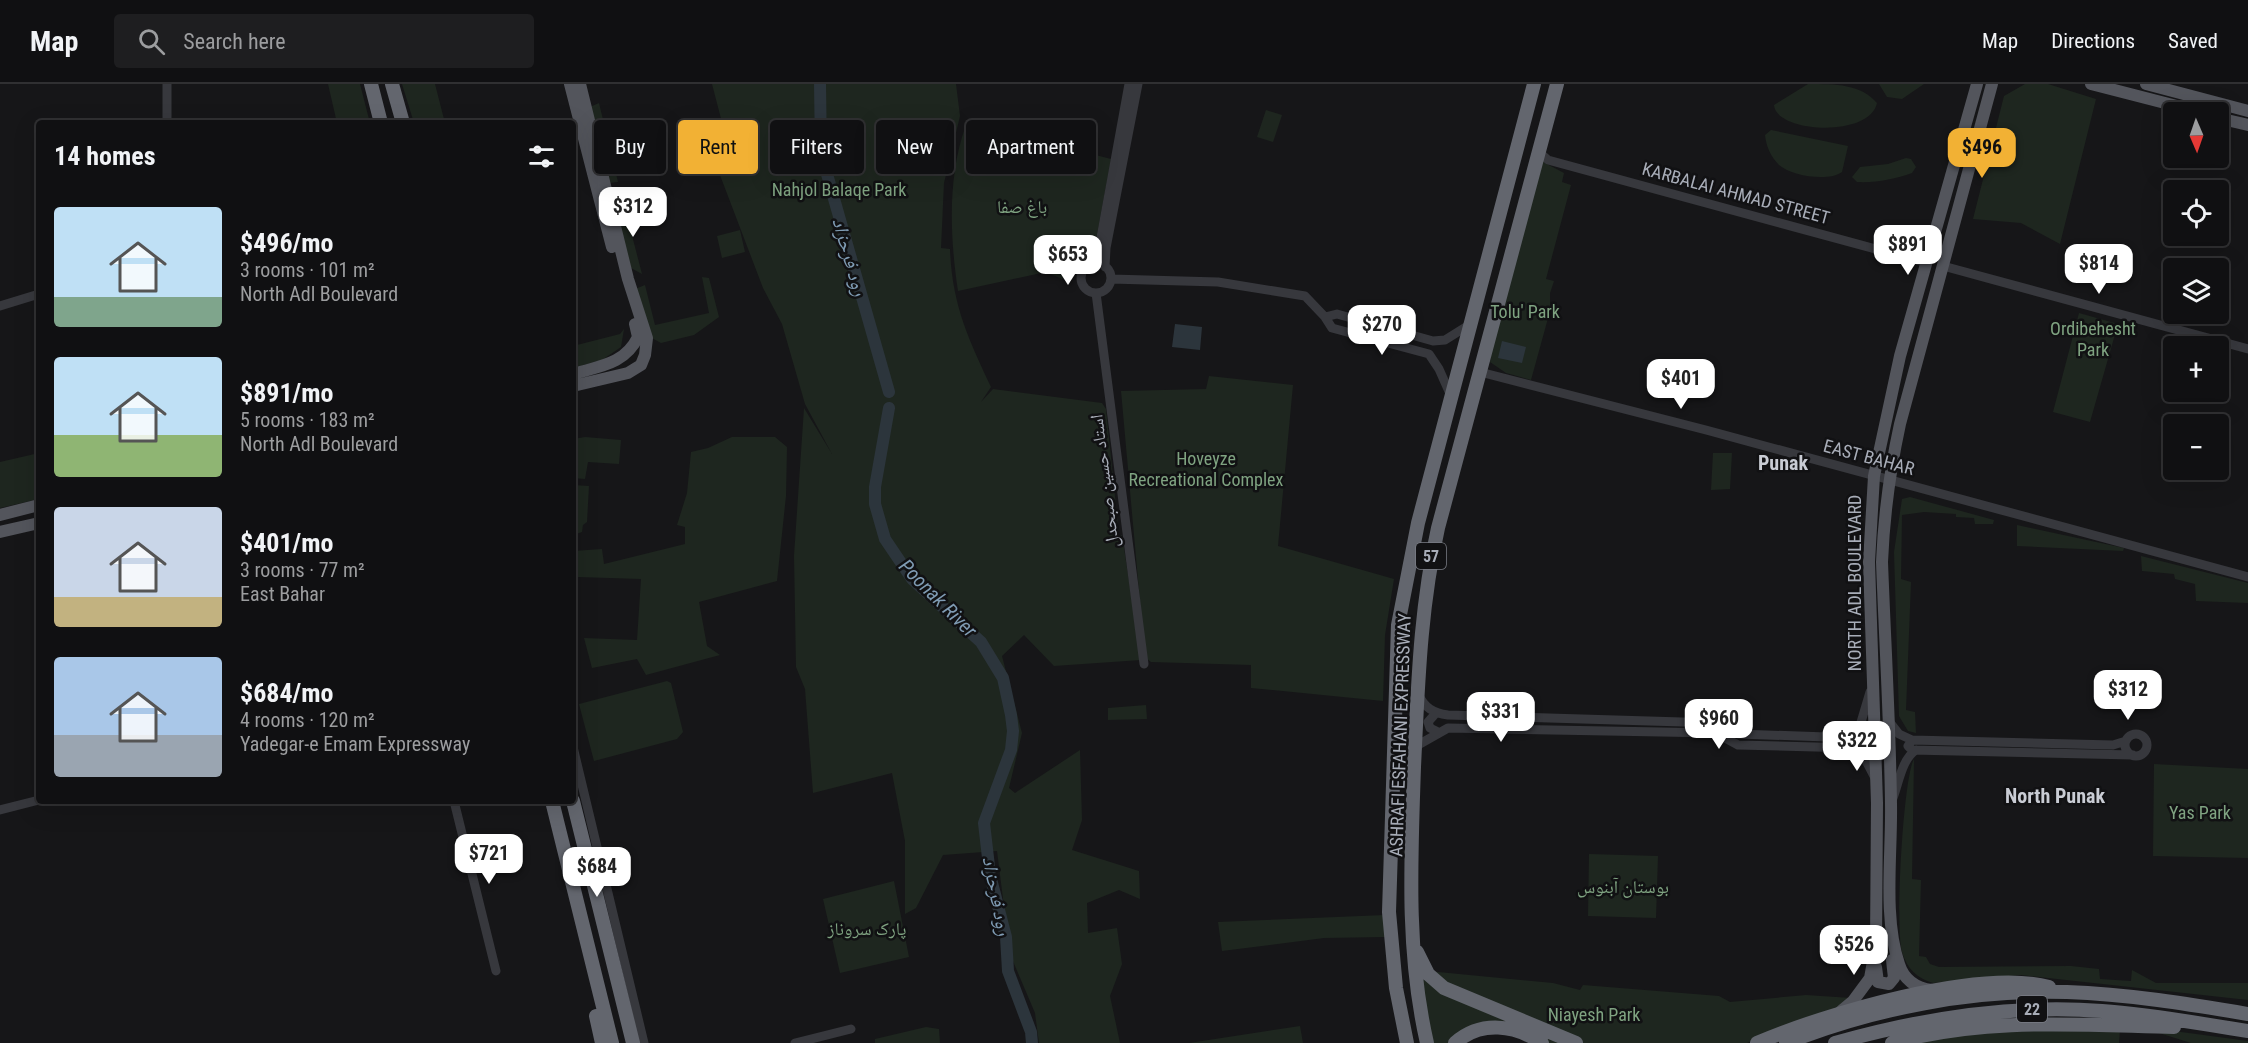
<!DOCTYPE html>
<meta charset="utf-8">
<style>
:root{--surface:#101012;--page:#1e1e20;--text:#f1f3f6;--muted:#9c9d9f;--line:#303032;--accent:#f2b134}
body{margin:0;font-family:"Roboto Condensed","Noto Naskh Arabic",sans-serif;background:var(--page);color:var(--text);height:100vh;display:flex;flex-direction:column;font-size:22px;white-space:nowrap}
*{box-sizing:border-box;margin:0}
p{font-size:20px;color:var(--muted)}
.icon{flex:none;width:33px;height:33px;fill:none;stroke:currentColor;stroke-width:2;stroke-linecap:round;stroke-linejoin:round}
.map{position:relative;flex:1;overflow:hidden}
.details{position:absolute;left:36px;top:36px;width:540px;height:684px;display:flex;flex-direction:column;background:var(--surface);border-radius:6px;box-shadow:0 6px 24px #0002,0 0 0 2px var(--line)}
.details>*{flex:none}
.top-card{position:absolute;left:594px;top:36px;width:570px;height:54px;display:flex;gap:12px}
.needle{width:39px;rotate:178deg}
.controls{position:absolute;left:2163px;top:18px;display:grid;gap:12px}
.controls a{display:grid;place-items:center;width:66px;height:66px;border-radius:6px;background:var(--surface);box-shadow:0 6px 24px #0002,0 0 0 2px var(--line);font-size:30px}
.price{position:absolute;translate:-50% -51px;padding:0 14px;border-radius:12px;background:#fff;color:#222;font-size:20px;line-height:39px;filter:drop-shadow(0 2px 3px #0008)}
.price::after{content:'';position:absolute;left:50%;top:36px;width:18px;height:14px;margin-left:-9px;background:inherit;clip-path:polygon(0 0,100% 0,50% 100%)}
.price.active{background:var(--accent);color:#111}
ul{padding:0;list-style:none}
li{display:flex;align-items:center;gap:18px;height:150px;padding:0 18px}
li span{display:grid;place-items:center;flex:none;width:168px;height:120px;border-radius:6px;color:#555}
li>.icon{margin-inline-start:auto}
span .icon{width:72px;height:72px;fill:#fffc;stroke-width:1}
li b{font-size:26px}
h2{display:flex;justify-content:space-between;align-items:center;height:72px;padding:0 18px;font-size:26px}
.chip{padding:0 21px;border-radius:6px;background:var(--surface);box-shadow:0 6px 24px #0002,0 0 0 2px var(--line);font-size:21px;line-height:54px}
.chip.active{background:var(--accent);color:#111}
header{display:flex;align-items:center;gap:36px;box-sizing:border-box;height:84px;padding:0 30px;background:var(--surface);border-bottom:2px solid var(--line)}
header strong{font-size:28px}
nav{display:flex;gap:33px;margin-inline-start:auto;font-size:21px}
.search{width:420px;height:54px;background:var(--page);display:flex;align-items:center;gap:15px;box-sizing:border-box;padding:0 21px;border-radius:6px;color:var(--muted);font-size:22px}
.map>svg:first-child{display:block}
.green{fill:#1e261f}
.water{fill:#2c353c}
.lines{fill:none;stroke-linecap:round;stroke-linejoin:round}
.river{stroke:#2c353c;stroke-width:12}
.minor{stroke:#37383d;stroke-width:9}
.major{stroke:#53555c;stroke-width:12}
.highway{stroke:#63666e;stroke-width:14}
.labels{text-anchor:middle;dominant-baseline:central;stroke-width:5;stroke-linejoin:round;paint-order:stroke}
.shield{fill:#111113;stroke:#7b7e86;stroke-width:1.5}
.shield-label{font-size:16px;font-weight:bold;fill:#a8adb8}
.park-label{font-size:18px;fill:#7fa381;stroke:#111113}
.street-label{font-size:18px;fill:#a8adb8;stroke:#111113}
.water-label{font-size:20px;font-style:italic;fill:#7f9bb3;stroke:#111113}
.neighbourhood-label{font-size:20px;font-weight:bold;fill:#c9ccd4;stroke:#111113}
</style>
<header>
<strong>Map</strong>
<div class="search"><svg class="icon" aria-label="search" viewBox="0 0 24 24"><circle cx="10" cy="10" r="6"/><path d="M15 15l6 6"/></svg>Search here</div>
<nav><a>Map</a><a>Directions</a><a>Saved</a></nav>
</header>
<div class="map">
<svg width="2248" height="959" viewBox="0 0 2248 959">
<rect width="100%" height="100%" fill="#161618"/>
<path class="green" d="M328,0H360L370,39H337Z
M402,0H435L445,39H414Z
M712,0H956L960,32L944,99L941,164L950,165C952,220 968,254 991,303L981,318L993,305L1102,319L1106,325L1119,451H1122L1141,576L1054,582L1024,551L1002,572L1022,649L1009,704L1015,709L1080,666L1082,736L1072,766L1139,787L1140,815L1119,806L1087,819L1088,849L1117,844L1122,880L1110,912L1120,959H1039L1035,929L1010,870L997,767L943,771L916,824L905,830V757L892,689L813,709L805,605L796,583L794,472L804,324L832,370L805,320L782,240L763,204L715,78L731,73Z
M1808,0C1836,0 1861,0 1877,19C1870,54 1776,49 1774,21Z
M1879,0H1924L1902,15L1887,13Z
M2025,0H2048L2096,15L2060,160L2021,139L1973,135L2004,12Z
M599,19L618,98L609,99L590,23Z
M1266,26L1282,31L1273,58L1257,53Z
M972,39L1111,75L1094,167L1062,195L1046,188L958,207C950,154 947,93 966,41Z
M1771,46L1848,62L1842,88C1828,98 1792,92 1779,81C1771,73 1766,62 1765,51Z
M1906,74L1911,75L1916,83L1912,89C1895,95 1876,99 1857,98L1852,93L1860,83L1888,80Z
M1543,78L1564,89L1562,98L1571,101L1546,195L1554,197L1550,209V227L1531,296L1506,289L1490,278L1495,247Z
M621,109L642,190L631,184L613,115Z
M740,146L745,168L722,174L717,152Z
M702,193L709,194L719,233L694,251L661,259L650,253L635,205L645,201L655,241L709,229Z
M2079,229L2118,240L2090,338L2053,328Z
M624,245L621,263L602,276L573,284V262L620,250Z
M1209,292L1293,301L1278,462L1394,495L1385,551L1383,617L1251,604V581L1151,578L1145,573L1121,307L1206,305Z
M585,353L621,356L619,380L588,378L585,395L573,394V355Z
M732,353H775L787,363L786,412L777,497L699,518L707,562L720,571L646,591L637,575L592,584L584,554L637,556L641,495L578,493L573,507V467L602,465L604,480L685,460V443L677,441L687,409L691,368L708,364Z
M39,369V415L0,424V378Z
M1713,369H1732L1730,405L1711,406Z
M573,401L589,402L587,438L583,441L582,448L573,451Z
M1910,413L1994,436L1993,440H1975L1974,434L1956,433V430L1924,428L1902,431L1901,495L1911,498L1906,626L1915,628L1916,649L1908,647L1899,632L1894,468L1902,415Z
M2017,441L2124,464L2123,467L2017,462Z
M2141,472L2248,499V519L2196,517L2195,500L2175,495L2174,490L2142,487Z
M667,597L671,599L683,648L677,655L594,677L579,620Z
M1146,621L1147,635L1108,636V624Z
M1914,675L1912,795L1921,796L1919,872L1926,873L1930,880L1939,883L2071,882L2099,885L2100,895L2131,897L2132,886L2156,899H2248V916L2021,891L1933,899C1917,894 1907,885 1902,868C1895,845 1903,694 1914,675Z
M2154,680L2248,685V774L2153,772Z
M1589,770L1658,772L1656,834L1588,832Z
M894,797L909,873L840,889L823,815Z
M1385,831V853L1324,854L1222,867L1218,838Z
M1420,880L1425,890L1570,959H1546L1511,943L1452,959H1430Z
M1428,887L1553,899L1580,906L1583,901L1719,912L1730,918L1806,911L1851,914L1833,926L1747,959H1581L1458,909Z
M1300,942L1303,959H1189Z
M926,943L939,945L940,959H875V955Z
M2001,945L2120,946L2119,959H1903Z
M2159,945L2248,957V959H2191L2159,949Z"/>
<path class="water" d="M1175,240L1202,243L1200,266L1172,263Z
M1502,257L1526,263L1522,279L1498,274Z"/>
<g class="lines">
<path class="river" d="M820,0L821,69L889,308
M889,324L875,403V420L885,455L912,495L981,558L1003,594L1011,631L1013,647L1011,666L984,739L990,791L1006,853L1008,887L1031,948L1032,959"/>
<path class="minor" d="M167,39V0
M1538,67L1548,76L1927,179
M1081 194a15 15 0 1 1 30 0a15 15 0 1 1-30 0Z
M1093,180L1100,159L1129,0
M1943,182L2248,265
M1105,183L1106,164L1138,0
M1111,195L1218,198L1305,212L1325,233L1332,244L1429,270L1439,285L1451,312
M1096,209L1144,580
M0,222L39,210
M1325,233L1337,230L1433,257L1445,256L1469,241
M1480,288L1706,346L2248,493
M1436,629L1428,638L1430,644L1438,648
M1888,636L1899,650L1912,656L2113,661L2126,657
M2125 661a11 11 0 1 1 22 0a11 11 0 1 1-22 0Z
M1847,654L1859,645L1870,608
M1912,656L1908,662L1912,666L2133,671
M573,663L644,959
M1851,664L1864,673L1875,694
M1416,668L1418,661L1448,644L1716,649L1738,661L1853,664L1858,659L1855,654L1738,650L1716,639L1448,631C1433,629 1425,624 1418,610
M1893,714C1899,698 1902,675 1916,666
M454,717L496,887
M0,726L39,716
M795,959L851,945"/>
<path class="major" d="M570,0L612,163
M2091,0L2200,28
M2146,0L2248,27
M2218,34L2248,41
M573,290C600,282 625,280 638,253L635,240
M573,302L628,289L641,281L645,271L647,254L628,195L580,0
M0,431L39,421
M0,448L39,439
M1876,883L1878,898L1889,900L1894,894L1892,876
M1932,906C1916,904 1904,896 1899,880C1883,833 1892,770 1891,720C1890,639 1885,558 1882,478C1884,430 1890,386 1900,340L1992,0
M1841,927L1853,917L1870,894L1876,861L1877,719L1869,478L1874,392L1900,272L1977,0"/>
<path class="highway" d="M371,0L381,39
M392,0L403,39
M552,717L612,959
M573,717L633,959
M1417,868L1428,890L1444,904L1576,959
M596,932L602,959
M1407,959L1396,904L1389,828L1398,541L1418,439L1534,0
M1427,959C1406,868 1411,775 1414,683C1418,601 1420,525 1438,444L1557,0
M1455,959C1481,936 1515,941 1542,959
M1757,959C1824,930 1979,884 2049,903
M1786,959C1874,924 1973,905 2067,908C2127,910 2189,920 2248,930
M1835,959C1923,934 2011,920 2102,927C2151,930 2200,940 2248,947
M1892,959C1984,933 2080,941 2174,943"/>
</g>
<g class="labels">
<g class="shield">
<rect x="1416" y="459" width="30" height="26" rx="4.5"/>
<rect x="2017" y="912" width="30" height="26" rx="4.5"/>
</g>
<g class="shield-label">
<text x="1431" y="472">57</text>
<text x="2032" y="925">22</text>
</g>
<g class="park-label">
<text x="839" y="105">Nahjol Balaqe Park</text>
<text x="1022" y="122">باغ صفا</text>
<text x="1525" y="227">Tolu' Park</text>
<text x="2093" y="244">Ordibehesht<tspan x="2093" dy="21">Park</tspan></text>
<text x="1206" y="374">Hoveyze<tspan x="1206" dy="21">Recreational Complex</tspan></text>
<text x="2200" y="728">Yas Park</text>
<text x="1623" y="802">بوستان آبنوس</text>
<text x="867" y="844">پارک سروناز</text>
<text x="1594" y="930">Niayesh Park</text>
</g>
<g class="street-label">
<text transform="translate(1736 109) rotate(15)">KARBALAI AHMAD STREET</text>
<text transform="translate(1869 373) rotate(15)">EAST BAHAR</text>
<text transform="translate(1104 397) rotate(-97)">استاد حسین صبحدل</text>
<text transform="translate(1854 499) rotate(-90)">NORTH ADL BOULEVARD</text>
<text transform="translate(1400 651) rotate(-88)">ASHRAFI ESFAHANI EXPRESSWAY</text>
</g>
<g class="water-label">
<text transform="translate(850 173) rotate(74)">رود فرحزاد</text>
<text transform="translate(938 514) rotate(45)">Poonak River</text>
<text transform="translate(997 812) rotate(79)">رود فرحزاد</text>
</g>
<g class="neighbourhood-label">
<text x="1783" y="379">Punak</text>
<text x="2055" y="712">North Punak</text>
</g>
</g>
</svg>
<div class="controls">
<a><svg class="needle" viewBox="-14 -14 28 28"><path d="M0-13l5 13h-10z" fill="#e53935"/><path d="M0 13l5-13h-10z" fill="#9c9d9f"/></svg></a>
<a><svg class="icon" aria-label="locate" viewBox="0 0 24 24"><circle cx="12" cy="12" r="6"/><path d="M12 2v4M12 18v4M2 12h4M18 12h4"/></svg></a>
<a><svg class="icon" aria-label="layers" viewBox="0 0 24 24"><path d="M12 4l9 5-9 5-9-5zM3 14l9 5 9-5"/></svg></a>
<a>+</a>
<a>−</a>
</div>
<b class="price active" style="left:1982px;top:95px">$496</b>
<b class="price" style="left:633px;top:154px">$312</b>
<b class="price" style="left:1908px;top:192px">$891</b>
<b class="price" style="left:1068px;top:202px">$653</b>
<b class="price" style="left:2099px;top:211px">$814</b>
<b class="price" style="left:1382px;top:272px">$270</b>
<b class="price" style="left:1681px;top:326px">$401</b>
<b class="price" style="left:2128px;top:637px">$312</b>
<b class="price" style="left:1501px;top:659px">$331</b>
<b class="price" style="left:1719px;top:666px">$960</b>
<b class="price" style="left:1857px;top:688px">$322</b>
<b class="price" style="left:489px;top:801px">$721</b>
<b class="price" style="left:597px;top:814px">$684</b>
<b class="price" style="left:1854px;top:892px">$526</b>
<div class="top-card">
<a class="chip">Buy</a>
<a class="chip active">Rent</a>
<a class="chip">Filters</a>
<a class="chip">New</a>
<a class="chip">Apartment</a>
</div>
<section class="details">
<h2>14 homes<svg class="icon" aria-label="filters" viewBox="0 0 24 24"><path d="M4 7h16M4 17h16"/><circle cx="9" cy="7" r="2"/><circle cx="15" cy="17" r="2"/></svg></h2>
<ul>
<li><span style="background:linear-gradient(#bfe0f5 75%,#7fa58c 0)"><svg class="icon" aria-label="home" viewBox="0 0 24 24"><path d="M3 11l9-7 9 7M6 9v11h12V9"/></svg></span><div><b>$496/mo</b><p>3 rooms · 101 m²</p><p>North Adl Boulevard</p></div></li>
<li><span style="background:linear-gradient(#bfe0f5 65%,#8fb573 0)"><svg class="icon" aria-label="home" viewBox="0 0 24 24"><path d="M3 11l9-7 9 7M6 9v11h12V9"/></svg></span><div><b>$891/mo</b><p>5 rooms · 183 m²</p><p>North Adl Boulevard</p></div></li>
<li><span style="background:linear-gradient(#c9d6e8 75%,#c2b280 0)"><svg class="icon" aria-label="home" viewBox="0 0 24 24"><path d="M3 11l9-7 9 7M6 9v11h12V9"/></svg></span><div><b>$401/mo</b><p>3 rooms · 77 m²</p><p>East Bahar</p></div></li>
<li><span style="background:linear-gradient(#a9c7e8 65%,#9aa5b1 0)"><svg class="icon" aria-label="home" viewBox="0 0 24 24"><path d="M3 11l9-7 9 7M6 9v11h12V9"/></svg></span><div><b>$684/mo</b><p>4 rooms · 120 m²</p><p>Yadegar-e Emam Expressway</p></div></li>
</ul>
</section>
</div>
